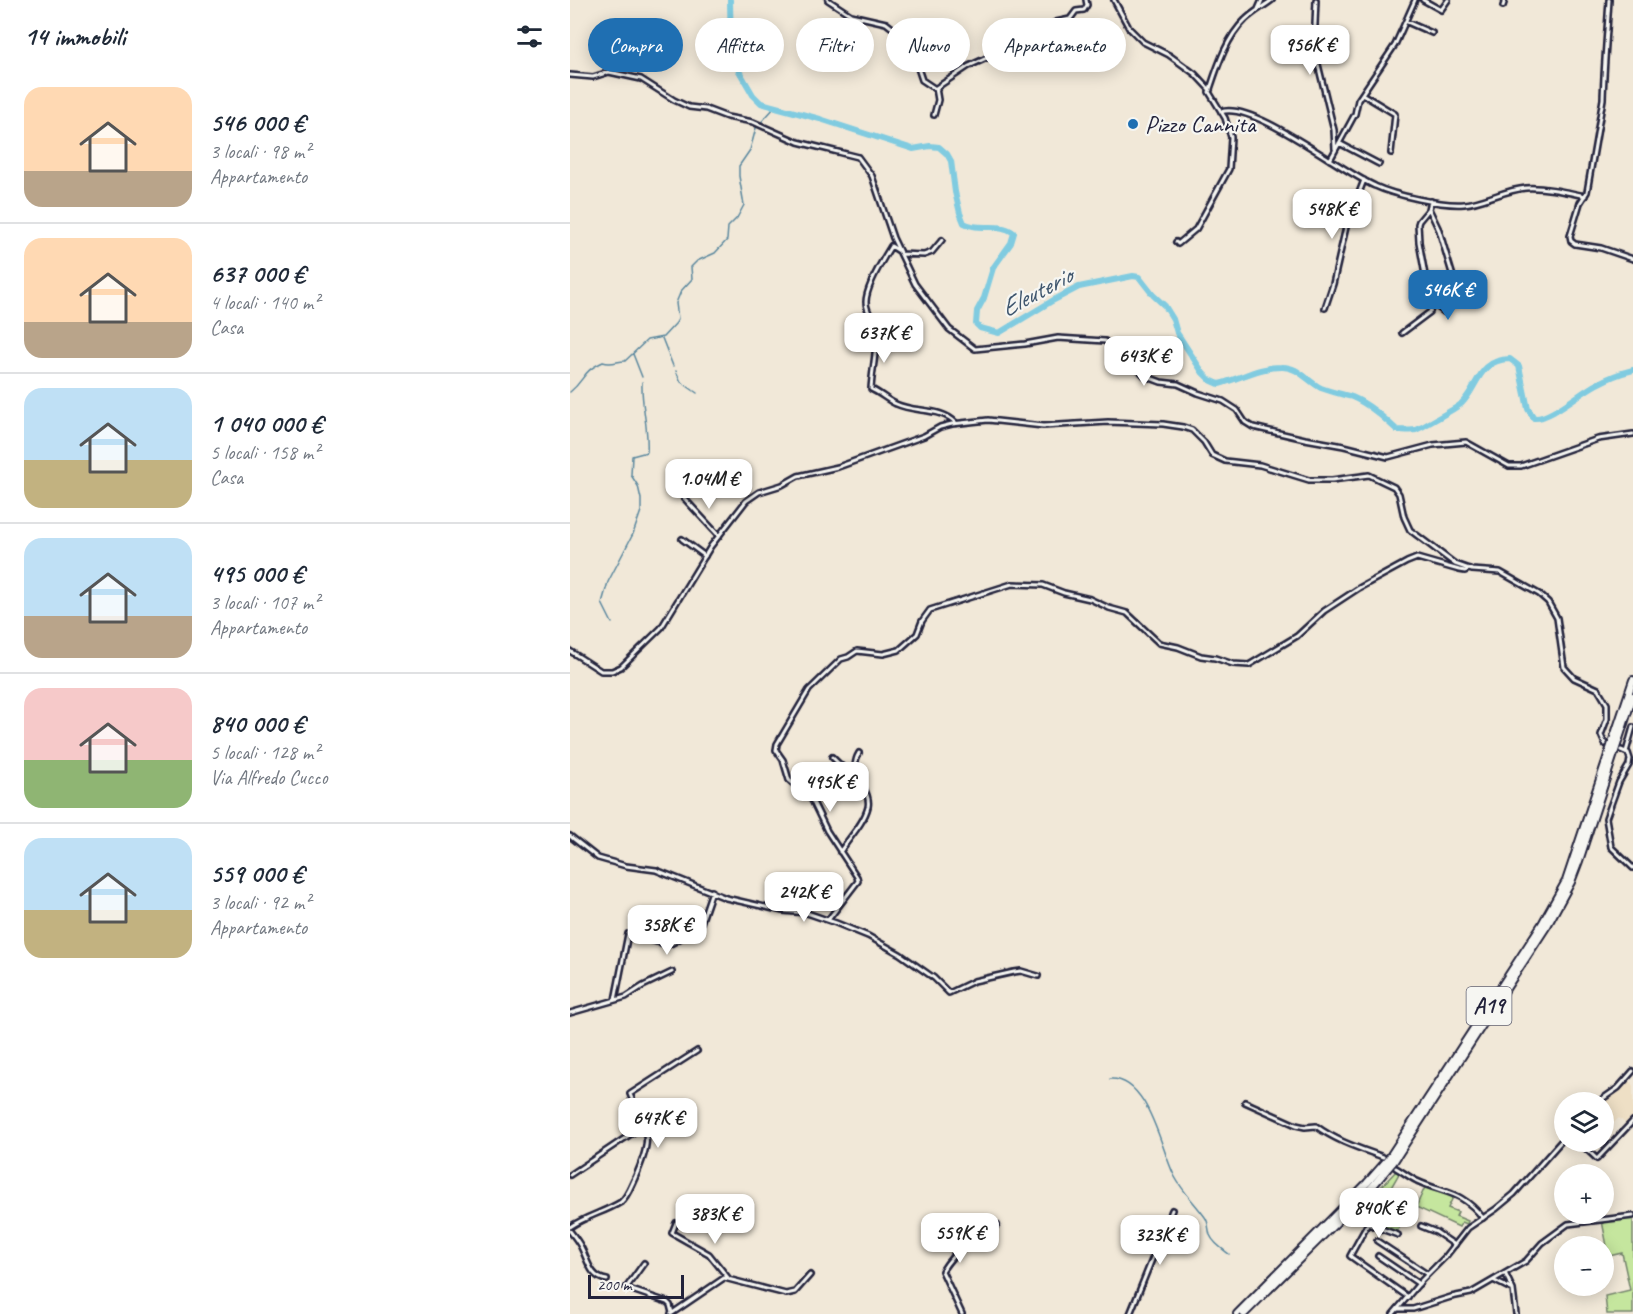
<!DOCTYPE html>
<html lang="it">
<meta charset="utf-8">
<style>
:root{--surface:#fff;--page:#f2f2f3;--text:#1f2937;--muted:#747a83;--line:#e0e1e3;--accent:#1f6fb2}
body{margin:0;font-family:Caveat,sans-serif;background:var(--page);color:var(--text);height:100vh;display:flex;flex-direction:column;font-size:22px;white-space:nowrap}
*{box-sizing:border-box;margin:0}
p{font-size:20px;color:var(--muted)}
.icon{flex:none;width:33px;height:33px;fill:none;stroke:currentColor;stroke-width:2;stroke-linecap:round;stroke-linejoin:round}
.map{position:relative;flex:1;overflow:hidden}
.panel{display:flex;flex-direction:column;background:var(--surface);width:570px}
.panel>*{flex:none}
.guide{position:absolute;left:18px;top:18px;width:570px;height:54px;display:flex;gap:12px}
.controls{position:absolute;left:984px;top:1092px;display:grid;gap:12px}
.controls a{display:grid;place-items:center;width:60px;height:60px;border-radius:50%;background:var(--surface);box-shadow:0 3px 15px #0003;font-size:30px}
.scale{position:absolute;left:18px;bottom:15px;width:96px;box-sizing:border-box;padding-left:6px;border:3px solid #22223b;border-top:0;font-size:16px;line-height:21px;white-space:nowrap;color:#22223b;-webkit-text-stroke:4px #f6f6f2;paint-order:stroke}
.price{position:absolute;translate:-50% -51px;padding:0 14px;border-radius:12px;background:#fff;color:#222;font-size:20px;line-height:39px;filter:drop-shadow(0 2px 3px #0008)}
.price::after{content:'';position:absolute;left:50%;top:36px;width:18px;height:14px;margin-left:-9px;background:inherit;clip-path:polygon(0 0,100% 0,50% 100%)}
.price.selected{background:var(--accent);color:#fff}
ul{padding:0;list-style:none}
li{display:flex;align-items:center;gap:18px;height:150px;padding:0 24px}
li+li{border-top:2px solid var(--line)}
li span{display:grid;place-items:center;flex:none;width:168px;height:120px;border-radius:18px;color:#555}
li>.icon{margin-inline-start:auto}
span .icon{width:72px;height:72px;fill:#fffc;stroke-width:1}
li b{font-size:26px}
h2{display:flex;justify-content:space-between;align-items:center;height:72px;padding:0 24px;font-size:26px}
.chip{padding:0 21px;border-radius:27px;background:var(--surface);box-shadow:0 3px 15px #0003;font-size:21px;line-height:54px}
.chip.selected{background:var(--accent);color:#fff}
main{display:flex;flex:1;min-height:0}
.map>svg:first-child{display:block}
.built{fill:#eedfc5}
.green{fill:#c5e69e;stroke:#74846c;stroke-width:1.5}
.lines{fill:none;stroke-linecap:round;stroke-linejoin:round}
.stream{stroke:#5a879e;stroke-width:1.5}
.river{stroke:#80cbe0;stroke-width:6}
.minor-casing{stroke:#22223b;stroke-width:8}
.tertiary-casing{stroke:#22223b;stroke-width:8}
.motorway-casing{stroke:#22223b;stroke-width:10}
.minor{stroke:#f6f6f2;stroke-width:3}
.tertiary{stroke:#f6f6f2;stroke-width:3}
.motorway{stroke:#f6f6f2;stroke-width:6}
.poi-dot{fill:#1f6fb2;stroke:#f6f6f2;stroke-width:2}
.labels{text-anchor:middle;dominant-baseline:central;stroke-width:4.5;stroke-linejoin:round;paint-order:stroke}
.shield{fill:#f6f6f2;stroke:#626272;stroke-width:1.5}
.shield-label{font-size:22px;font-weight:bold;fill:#22223b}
.poi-label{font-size:24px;fill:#22223b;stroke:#f6f6f2;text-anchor:start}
.water-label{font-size:26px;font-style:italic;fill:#3e556d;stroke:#f6f6f2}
</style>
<main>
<section class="panel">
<h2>14 immobili<svg class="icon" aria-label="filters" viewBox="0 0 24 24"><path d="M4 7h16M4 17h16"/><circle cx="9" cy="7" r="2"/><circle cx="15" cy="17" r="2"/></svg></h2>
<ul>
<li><span style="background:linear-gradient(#ffd9b3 70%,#b9a48a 0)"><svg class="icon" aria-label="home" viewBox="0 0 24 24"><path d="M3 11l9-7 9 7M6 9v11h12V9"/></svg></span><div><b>546 000 €</b><p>3 locali · 98 m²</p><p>Appartamento</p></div></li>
<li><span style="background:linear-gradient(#ffd9b3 70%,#b9a48a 0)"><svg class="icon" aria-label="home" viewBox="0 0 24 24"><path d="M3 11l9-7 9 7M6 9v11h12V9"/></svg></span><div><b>637 000 €</b><p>4 locali · 140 m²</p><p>Casa</p></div></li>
<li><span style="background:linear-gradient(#bfe0f5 60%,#c2b280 0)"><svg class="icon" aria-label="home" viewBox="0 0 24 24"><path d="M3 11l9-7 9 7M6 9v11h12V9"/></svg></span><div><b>1 040 000 €</b><p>5 locali · 158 m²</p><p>Casa</p></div></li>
<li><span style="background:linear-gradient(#bfe0f5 65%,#b9a48a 0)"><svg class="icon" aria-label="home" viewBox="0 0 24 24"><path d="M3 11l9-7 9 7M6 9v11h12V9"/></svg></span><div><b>495 000 €</b><p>3 locali · 107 m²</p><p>Appartamento</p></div></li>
<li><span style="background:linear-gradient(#f6c9c9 60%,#8fb573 0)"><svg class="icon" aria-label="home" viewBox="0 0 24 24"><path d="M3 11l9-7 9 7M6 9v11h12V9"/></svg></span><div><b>840 000 €</b><p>5 locali · 128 m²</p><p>Via Alfredo Cucco</p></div></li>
<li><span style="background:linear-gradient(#bfe0f5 60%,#c2b280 0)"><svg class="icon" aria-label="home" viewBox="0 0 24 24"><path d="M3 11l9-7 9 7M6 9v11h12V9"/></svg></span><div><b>559 000 €</b><p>3 locali · 92 m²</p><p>Appartamento</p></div></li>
</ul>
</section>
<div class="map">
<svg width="1063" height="1314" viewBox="0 0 1063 1314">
<rect width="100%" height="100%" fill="#f1e8d8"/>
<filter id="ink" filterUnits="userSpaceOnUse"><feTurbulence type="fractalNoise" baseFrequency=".0167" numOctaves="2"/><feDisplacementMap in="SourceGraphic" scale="12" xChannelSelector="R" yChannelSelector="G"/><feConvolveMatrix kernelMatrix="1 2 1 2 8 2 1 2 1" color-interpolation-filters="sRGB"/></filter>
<g filter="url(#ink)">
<path class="built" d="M1059,1080L1063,1084V1117L1056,1124L1049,1118L1037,1129L1041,1132L1038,1134L1034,1130V1102H1031Z"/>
<path class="green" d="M825,1169L830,1172L808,1210L795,1204L826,1171Z
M856,1185L860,1189L861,1187L884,1195L878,1208L888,1212L886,1216L898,1221L897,1224L892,1222L889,1227L846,1207Z
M807,1211L821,1221L831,1223L827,1233L801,1223Z
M1063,1216V1314H1037L1035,1296L1060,1290L1052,1253L1039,1256L1032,1221Z"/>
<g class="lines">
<path class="stream" d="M92,338L103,366
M63,354L72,377
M106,371L111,382L127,393
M0,392C16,379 11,372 33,362C42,365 47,361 55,361L77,340L93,337L106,323L108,319L106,303L111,291L122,279L121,267L127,261L145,253L157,240L158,227L167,218L174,205L169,176V166L180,150L186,128L205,107
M42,623L32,603L38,582L63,534L71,511V499L68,486L61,475L62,456L77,452C79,428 71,406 72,382
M540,1079C579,1077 591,1151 605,1177C613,1192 625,1203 635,1217C639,1222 638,1229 640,1235C643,1243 652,1249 659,1254"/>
<path class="river" d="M160,0L161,50L165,64L183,95L191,103L250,119L343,149L360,146L369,147L377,154L381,161L385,192L390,213L394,223C410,232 429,221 444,233L441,243L423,268L414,298L407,311L406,324L410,328L429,333L482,301L509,287L563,276L569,277L583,295L595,306L603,319L607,333L633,373L640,380L649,384C670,379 688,367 711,367C728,366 737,381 751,388C761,392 772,394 782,397C799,404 814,418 827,430C833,430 840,431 846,430C849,429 888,407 891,404C909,387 907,360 940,359L949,366L958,409L964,418C979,420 1011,392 1027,384C1038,378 1051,373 1063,370"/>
<g class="minor-casing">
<path id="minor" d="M258,0L281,15L316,23L325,30L347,65L352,80L367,90
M544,0L559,28L573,42L599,55L625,74L640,90
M746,0L744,48L764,130L765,149
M853,0L871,10L878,0
M1039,0C1037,33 1034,66 1033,99L1017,192L1010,203L1000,236L1001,241L1005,244L1031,248L1063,259
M933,6L935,0
M688,9L692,0
M837,22L862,33
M0,75L23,77L39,72L71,79L104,100L119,107L136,109L157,117L183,122L228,142L288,157L302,176L323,238L345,284L379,329L405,349L455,344L488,338L535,341L556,357L575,376L591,382L608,384L628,393L653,401L667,410L675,422L683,427L735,439L774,446L818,457L863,445L896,442L939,466H951L1028,439L1063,434
M792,94L825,114L821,153
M651,112C682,100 772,172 805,186C824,195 873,206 894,204C915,202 934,190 956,188C976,187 996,192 1015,196
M364,115L368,100L366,88L399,66L454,41L486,22L500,19L506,11L514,10L517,5L516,0
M769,143L809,164
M760,160L785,114L788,100L825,45L845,0
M859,209L869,230L884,280
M606,242L608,244L626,229L659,169L661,137L655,118L639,92C647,68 656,38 675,20C683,12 693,7 702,0
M329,251L321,246C313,259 296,287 296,302C296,313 306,322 306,332C307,351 302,370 301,389C310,393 317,400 326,404C345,413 371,407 386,423
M331,254L354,255L362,252L372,240
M861,302L874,312L890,299
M755,308L763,284L776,227L794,180
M832,333L860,312L861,308L849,242L848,224L849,221L859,209L861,201
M114,498L149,536
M112,539L135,556
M1056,752L1063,727
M262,757L290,784
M0,836L28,858L56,866L86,870L156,898L213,911L237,913L266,923L298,936L330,954L364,978L379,993L404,981L444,972L451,971L468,976
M270,852C279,838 294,823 298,807C302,788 276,775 289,753
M258,920L288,881L287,877L257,831L242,800L219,780L213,760L206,750L207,744L239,690L271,659L278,657L287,651L313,654L329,650L347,634L352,621L360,610L442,584L473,585L494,593L520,599L539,608L557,613L589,643L608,647L631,656L645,658L663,664L679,665L727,636L754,611L789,588L837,562L847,558L889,570L895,571L899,569
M45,1000L58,934L98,945C109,941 119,931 130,926L142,891
M0,1013L56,997L73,986L102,972
M675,1102L726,1125L735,1127L746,1126C766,1141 789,1148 813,1157
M1009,1142L1027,1159L1063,1121
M826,1168C833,1172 839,1177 847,1181C875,1194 891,1190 913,1218
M0,1175L73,1126
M806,1209L780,1256L838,1297
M106,1223L102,1233L139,1254L159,1279
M798,1224L828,1235
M851,1226L866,1232L885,1245
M0,1227C16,1216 35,1212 51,1202C58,1196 61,1186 65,1178C85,1133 76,1135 60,1094L127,1051
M0,1231C4,1236 8,1241 11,1247C18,1260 20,1278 37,1280
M807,1241L857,1274
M808,1256L849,1284
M74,1263L56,1288L97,1302L100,1305L102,1313
M925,1281L943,1290L935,1273
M943,1290L946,1314
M828,1309H843L881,1297L901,1293L956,1261L972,1243L998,1224L1063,1216
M101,1314L154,1278L216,1294L225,1292L240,1275
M392,1314L372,1271C385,1250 405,1235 427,1225
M560,1314L602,1210"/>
</g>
<g class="tertiary-casing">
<path id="tertiary" d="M0,651L31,671H42L51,667L91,628L141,546L176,501L189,492L212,485L228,476L268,467L354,436L370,427L382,424L418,420L473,426L538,422L593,424L613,427L622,430L634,442L642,455L655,461L690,465L739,480H762L799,475L824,487L829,494L834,517L840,530L885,564L902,570L930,572L969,594L978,602L987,618L994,667L1004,678L1028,689L1037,704V719L1031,735L1035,744
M1051,750L1058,753L1060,759L1059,765L1049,782L1036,818L1041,847L1063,868
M1028,1102L1048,1088L1063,1071
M823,1314L852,1280L876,1256L898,1228L926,1209L944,1194L994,1138"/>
</g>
<g class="motorway-casing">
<path id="motorway" d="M667,1314L797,1183L819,1158L972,924L996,881L1063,680
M674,1314L802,1187L824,1161L978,924L1001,882L1009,861L1063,696"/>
</g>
<use href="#minor" class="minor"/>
<use href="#tertiary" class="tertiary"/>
<use href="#motorway" class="motorway"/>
</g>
</g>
<circle class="poi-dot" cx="563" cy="124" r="6"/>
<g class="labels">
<rect class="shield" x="896.5" y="987" width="45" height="38" rx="4.5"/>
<g class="shield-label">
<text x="919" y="1006">A19</text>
</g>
<g class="poi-label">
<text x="575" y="124">Pizzo Cannita</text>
</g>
<g class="water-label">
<text transform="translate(466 292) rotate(-28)">Eleuterio</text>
</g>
</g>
</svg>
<div class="controls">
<a><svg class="icon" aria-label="layers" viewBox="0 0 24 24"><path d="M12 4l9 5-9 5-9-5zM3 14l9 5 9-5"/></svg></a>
<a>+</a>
<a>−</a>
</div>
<div class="scale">200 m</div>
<b class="price" style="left:740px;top:76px">956K €</b>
<b class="price" style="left:762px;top:240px">548K €</b>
<b class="price selected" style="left:878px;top:321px">546K €</b>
<b class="price" style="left:314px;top:364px">637K €</b>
<b class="price" style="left:574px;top:387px">643K €</b>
<b class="price" style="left:139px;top:510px">1.04M €</b>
<b class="price" style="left:260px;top:813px">495K €</b>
<b class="price" style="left:234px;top:923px">242K €</b>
<b class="price" style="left:97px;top:956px">358K €</b>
<b class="price" style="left:88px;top:1149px">647K €</b>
<b class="price" style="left:809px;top:1239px">840K €</b>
<b class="price" style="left:145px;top:1245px">383K €</b>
<b class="price" style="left:390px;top:1264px">559K €</b>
<b class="price" style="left:590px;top:1266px">323K €</b>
<div class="guide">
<a class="chip selected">Compra</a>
<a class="chip">Affitta</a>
<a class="chip">Filtri</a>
<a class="chip">Nuovo</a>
<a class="chip">Appartamento</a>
</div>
</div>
</main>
